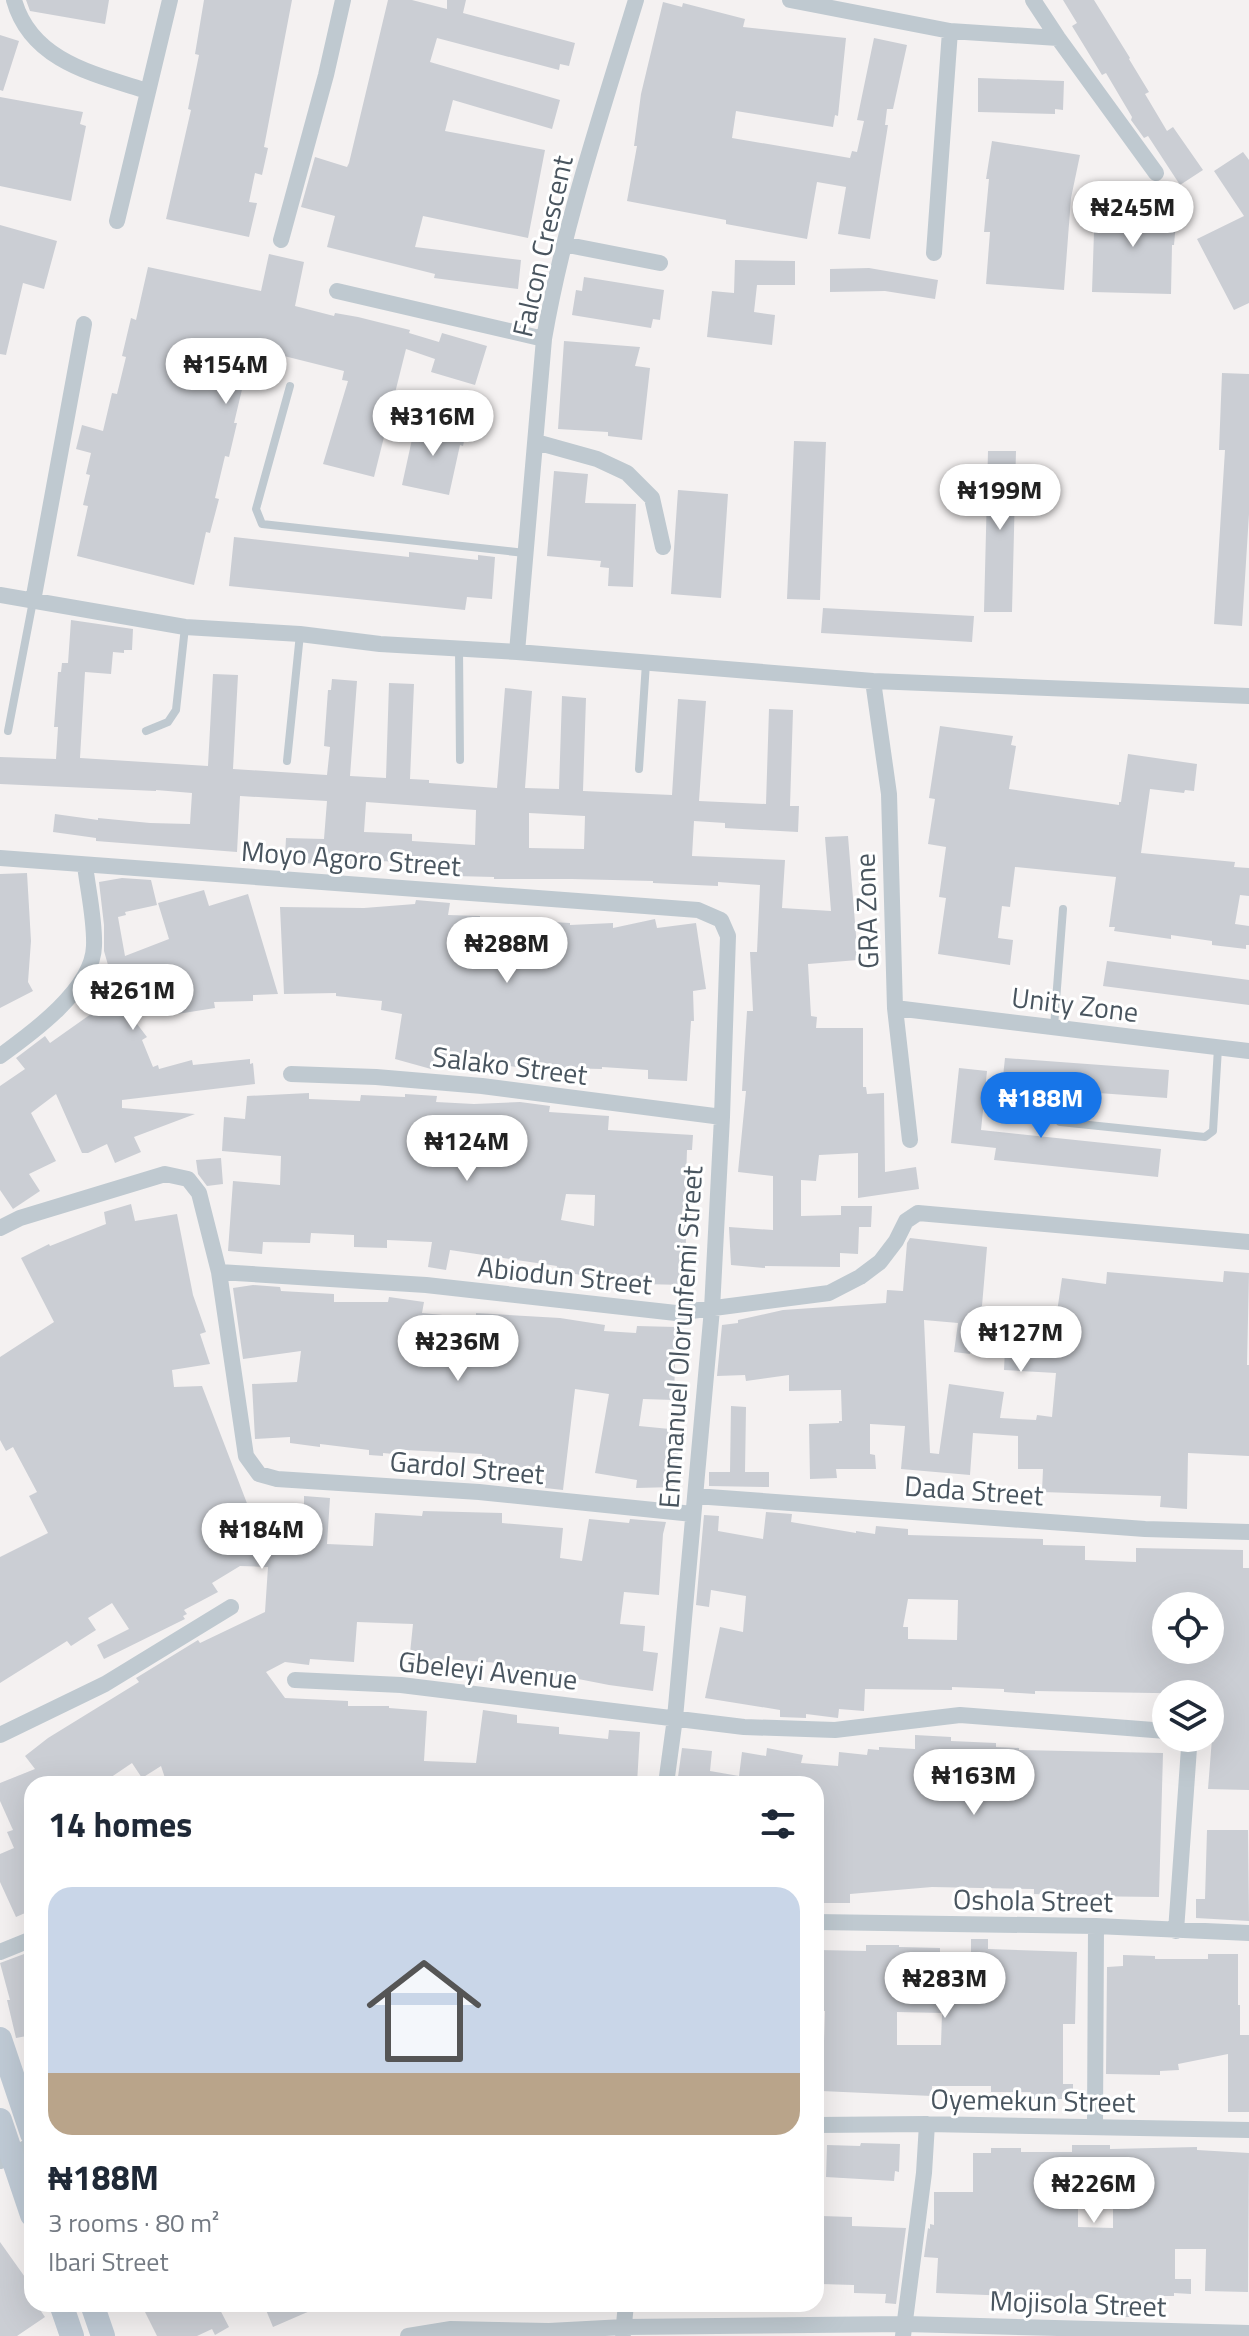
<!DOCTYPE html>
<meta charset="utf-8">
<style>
:root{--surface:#fff;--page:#f6f6f7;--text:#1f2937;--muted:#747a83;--accent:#1775e8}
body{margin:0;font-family:"Titillium Web",sans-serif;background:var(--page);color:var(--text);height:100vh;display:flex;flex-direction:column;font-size:30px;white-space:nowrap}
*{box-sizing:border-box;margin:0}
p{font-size:26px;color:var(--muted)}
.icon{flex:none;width:44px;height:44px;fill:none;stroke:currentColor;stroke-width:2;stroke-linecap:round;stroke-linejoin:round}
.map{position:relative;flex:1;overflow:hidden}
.panel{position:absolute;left:24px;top:1776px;width:800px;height:536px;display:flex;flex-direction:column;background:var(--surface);border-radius:24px;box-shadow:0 8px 32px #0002}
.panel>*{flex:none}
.controls{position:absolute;left:1152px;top:1592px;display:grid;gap:16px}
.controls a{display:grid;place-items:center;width:72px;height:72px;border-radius:50%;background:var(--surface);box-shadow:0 8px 32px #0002;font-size:40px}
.price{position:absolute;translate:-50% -68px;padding:0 18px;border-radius:28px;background:#fff;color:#222;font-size:26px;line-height:52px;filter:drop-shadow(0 2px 4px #0008)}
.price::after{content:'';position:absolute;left:50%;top:48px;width:24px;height:18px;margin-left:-12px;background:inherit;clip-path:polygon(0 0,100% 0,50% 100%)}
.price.selected{background:var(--accent);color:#fff}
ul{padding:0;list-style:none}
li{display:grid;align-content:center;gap:16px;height:424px;padding:0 24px}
li span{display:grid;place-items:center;height:248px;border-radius:24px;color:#555}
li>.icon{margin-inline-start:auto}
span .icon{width:144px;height:144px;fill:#fffc;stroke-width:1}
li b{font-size:34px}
h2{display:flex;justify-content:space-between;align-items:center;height:96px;padding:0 24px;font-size:34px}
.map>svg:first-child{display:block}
.building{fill:#cbced4;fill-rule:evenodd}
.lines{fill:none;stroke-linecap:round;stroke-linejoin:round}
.lane{stroke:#bfc9d0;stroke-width:8}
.street{stroke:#bfc9d0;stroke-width:16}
.secondary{stroke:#bfcad5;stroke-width:24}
.labels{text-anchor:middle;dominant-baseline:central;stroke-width:6;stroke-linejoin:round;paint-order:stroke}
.street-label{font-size:28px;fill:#49555f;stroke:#fff}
</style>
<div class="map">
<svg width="1249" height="2336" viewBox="0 0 1249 2336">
<rect width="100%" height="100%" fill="#f4f1f1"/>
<path class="building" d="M26,0H109L105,24L30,11Z
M204,0H292L264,147L268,148L262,175L255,173L249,202L257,203L249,237L166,219L191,110L188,109L199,55L195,54Z
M388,0H412L447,9V0H466L463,13L575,43L569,66L560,64L559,70L437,38L430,62L560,100L552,129L453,100L445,131L545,150L528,238L423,216L415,247L521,260L518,289L434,278L435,274L327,247L335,216L301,207L315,157L347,167L349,163Z
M1063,0H1094L1130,58L1129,59L1149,92L1145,94L1167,131L1173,127L1203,170L1180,185L1148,136L1144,138L1131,120L1132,117L1106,73L1102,75L1072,26L1077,23Z
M663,2L682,7L683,3L745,19L743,27L846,38L838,116L835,115L833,127L736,111L732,138L850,158L852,151L857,152L864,121L857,120L874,38L907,45L893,109H887L885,125H888L870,239L838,234L846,187L817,182L807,239L726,224V220L627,201L637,146H634L641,94Z
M0,35L19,41L3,91L0,90Z
M978,78L1064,81L1063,110L1055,109V114L978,112Z
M0,97L83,112L80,124L86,126L71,201L0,186Z
M992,141L1080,155L1071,198L1064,290L986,284L990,232H984L989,179H986Z
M1243,152L1249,160V303L1234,310L1197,239L1244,216L1214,171Z
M1095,202L1177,211L1174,245H1172L1171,294L1092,292Z
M0,225L57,241L44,289L23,283L6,355L0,354Z
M269,254L304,262L295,306L334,316L335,313L358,317L410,330L409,333L439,342L442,333L487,346L475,385L431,372L435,359L406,349L374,477L323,464L348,381L342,380L344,371L256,349L248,381H244L234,423H237L229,457L225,456L215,498L219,499L210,533L206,532L194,585L77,556L88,506L83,505L90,475L86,474L91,453L76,449L82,425L103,431L112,393L117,394L126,357L122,356L131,318L136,320L148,267L261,291Z
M735,260L795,261V285H757L754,312L775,315L772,345L707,337L712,291L734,293Z
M869,268L938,280L935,299L885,291L830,292V269Z
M584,277L664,290L660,320L653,319L651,328L572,315L576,290L582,291Z
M564,341L640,347L635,366L650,368L642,440L608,436V432L558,429Z
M1222,373L1249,374V514L1242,626L1214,624L1225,450H1219Z
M416,421L466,432L463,446L460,445L449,495L402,485Z
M794,441L826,442L820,600L787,599Z
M988,451H1016L1012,612H984Z
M554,471L588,474L585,503L636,504L633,587L608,586L609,568L600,567L601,561L547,556Z
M678,490L728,494L721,598L671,594Z
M234,537L409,557V552L478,560V555L495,557L492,599L467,597L465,610L229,586Z
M823,608L974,616L972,642L821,633Z
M71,620L133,629L132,650H124V653L113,652L111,674L85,672L80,758L208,766L213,674L238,675L233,769L327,775L330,747L324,746L328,690H331L332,679L357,681L350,776L386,778L389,683L414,684L410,779L429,780V783L497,788L505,688L532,691L525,788L559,789L562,696L586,698L583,791L672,795L678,699L706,701L699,801L766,804L769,709L793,710L790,806H799L798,832L725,828V823L694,821L692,856L785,860L782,908L831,911L825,837L848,836L858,960L808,964L811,1016L817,1017L816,1028H863V1087H866L867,1094L884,1093L885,1172L916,1167L919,1189L858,1198V1153L819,1155L816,1181L801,1180V1216L841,1215V1206H872L871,1227H859L858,1254L840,1253V1267L765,1266V1268L731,1265L729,1227L773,1230V1176L738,1172L746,1091H742L747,1011H753L750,952H757L760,885L718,882V886L653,883V881L572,879H494V877L455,876V868L417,866V863L362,860V867L304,863V858L285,857L286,838L324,839L327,801L240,796L237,852L96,841V838L53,832L55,814L98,820V818L150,823L190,824L192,793L156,790V791L0,784V757L56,759L58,727H54L58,672H61L62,663H68ZM366,802L476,810L475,845L412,841V834L364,832ZM529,813L585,816L584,849L529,848Z
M940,726L1013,736L1011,745L1016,746L1009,789L1077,799L1119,805V802H1121L1128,754L1197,764L1194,791L1185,790L1184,793L1150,789L1141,853L1235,862L1234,867L1249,868V896L1240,895L1235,924L1249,926V945H1246V949L1212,945V941L1171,935V939L1114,931L1115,927H1109L1116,877L1015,867L1010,907L1002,906L998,938L1013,940L1010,965L938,954L946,898L939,897L946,847L928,844L935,799L929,798Z
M27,873L31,941L28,982L33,991L0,1008V874Z
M122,878L151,880L157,905L125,912L126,915L118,917L125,956L169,939L158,903L204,890L209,906L248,894L278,994L253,995V1001L214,1002L215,1008L171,1015L166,985L118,999L147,1037L142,1040L153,1067L158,1065L159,1069L192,1060L193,1065L250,1059V1064L253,1063L255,1084L122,1100V1108L195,1114L134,1137L141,1152L115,1163L107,1144L88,1153H82L56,1094L31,1113L56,1161L29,1174L40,1191L13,1209L0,1190V1086L25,1069L16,1058L45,1036L50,1043L91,1014L86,1006L114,986L104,951V925L99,882Z
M416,900L450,903L448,915L480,916V921L489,923L535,925V921L570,923V925L613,923V928L655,919L657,928L696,923L706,989L693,991L694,1021H691L687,1081L648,1079V1070L602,1067V1069L516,1067L435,1055L431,1069L395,1059L402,1014L381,1010L382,1001L336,996V993L284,994L280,907L364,908L415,904Z
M1107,961L1249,980V1005L1103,986Z
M1005,1058L1169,1070L1167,1098L1002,1086Z
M959,1068L987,1071L981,1130L1161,1149L1158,1177L994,1160L996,1148L951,1143Z
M309,1093V1099L360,1101L361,1095L405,1097V1094L437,1096L436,1102L474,1104L520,1102L550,1106L549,1112L609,1116L608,1130L693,1135L692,1150H687L685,1208H691L689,1237L686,1236L685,1285L642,1284V1286L587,1282L588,1276L556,1271L557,1266L450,1250L446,1270L428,1267L432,1242L387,1240V1248L354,1247V1235L311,1233L310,1243L263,1242L262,1254L228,1251L233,1181L280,1185L281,1156L222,1151L224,1117L245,1119L247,1096ZM566,1194L595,1195L594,1226L561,1220Z
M221,1158L223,1184L207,1186L198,1174L196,1160Z
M131,1204L135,1221L177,1214L193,1295L206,1332L200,1334L210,1364L172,1370L174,1387L202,1386L258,1532L257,1503L304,1505V1496L330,1498L327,1544L373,1546L375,1513L422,1516L423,1511L502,1513V1523L563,1528L560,1558L582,1561L589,1519L629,1523L630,1519L666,1522L663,1534L659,1595L624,1592L620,1624L645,1626L643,1651L658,1653L653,1691L609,1685L568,1677V1680L538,1677V1673L498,1669L499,1663L447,1659L446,1667L409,1663L413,1624L357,1622L354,1662L310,1659L309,1665L285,1662L266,1672L285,1698L348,1701V1706H389V1708L427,1711L424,1761L476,1763L483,1710L517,1715V1723L559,1727V1734L608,1739L609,1730L640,1732L637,1784H520L465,1776V1784H346L293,1781V1784H167L161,1766L142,1778L132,1763L101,1784H32V1910L16,1917L0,1882V1854L14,1848L7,1832L13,1830L0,1801V1783L35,1769L25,1756L48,1738L139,1682L136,1678L198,1640L200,1643L265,1612L268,1567L240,1566L212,1583L218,1592L184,1610L187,1614L183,1616L185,1619L104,1659L97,1645L129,1629L112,1603L88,1618L96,1630L71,1646L67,1641L0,1683V1557L48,1533L29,1496L37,1492L13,1447L6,1451L0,1440V1357L54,1322L21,1258L49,1244L50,1246L106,1224L104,1212Z
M910,1238L987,1247L982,1306L1057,1312L1062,1278L1106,1284L1107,1272L1223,1282L1224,1271L1249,1273L1247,1365H1249V1456L1188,1453L1187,1509L1160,1507L1161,1496L1042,1492L1043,1469H1018V1436L973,1433L970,1475L901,1469L905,1426L870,1424V1454L875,1455L876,1469H836L837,1478L810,1479L809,1424L839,1423V1421H842L841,1390L789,1391V1375L746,1381L745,1375L717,1376L722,1325L738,1323V1320L783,1310L886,1303L887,1290L903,1291L907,1243ZM924,1320L958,1323L954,1352L970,1354L974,1325L1006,1328L1004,1370L1056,1373L1052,1417L1037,1415L1036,1420L1000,1418L1004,1392L949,1384L939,1454L930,1453Z
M253,1285L280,1287L281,1291L334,1294V1302H388L389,1297L424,1302L422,1313L463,1317H476V1313L560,1318L605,1325L604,1331L636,1333L637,1326L676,1327L674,1400L643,1399L639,1426L680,1430L675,1487L636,1488L637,1480L595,1473L609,1394L575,1389L563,1490L545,1488L546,1470L482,1463V1454L405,1450L404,1455L383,1453V1456L369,1455V1450L320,1444V1447L290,1443V1437L255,1439L252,1384L297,1382L301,1351L243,1359L233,1288Z
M731,1406L746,1407L745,1472H769V1487L709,1486V1472H730Z
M766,1512L792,1514L791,1522L856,1533V1531L875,1534L876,1526L908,1529V1535L1043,1539V1545L1085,1546V1560L1136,1562V1548L1243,1550V1568H1249V1790L1208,1789L1214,1713L1213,1694L1035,1691V1694L1004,1692V1689L952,1687V1690L865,1689L864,1711L839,1709L838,1718L806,1714V1718L780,1717V1710L705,1698L720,1627L743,1632L746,1596L711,1590L709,1607L696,1605L704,1515L719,1516L718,1531L763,1539ZM908,1599L958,1600L957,1640L908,1639V1627H903ZM1166,1606H1210V1650H1166Z
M915,1735L951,1737V1741L996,1743V1747L1019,1748V1750L1163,1753L1159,1897L1075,1896L1034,1894V1889L932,1887L850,1894V1903H819L822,1884L817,1883L823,1839L816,1838L819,1810L816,1809V1784H783L755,1779L754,1784H677L682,1748L712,1751L710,1771L739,1776L742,1752L766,1756L767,1748L803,1755L801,1763L838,1766L839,1752L867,1755L868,1749L879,1750V1747L915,1749Z
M1207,1830H1248L1249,1921L1196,1918V1899H1205Z
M971,1939H988V1949L1077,1952L1075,2024H1063V2084H1073V2099H1031V2092H991V2086H932V2096L821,2091L820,2041H824L825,2011H816L817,1950L866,1951V1945H899V1947L940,1948V1958L971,1959ZM897,2012L942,2013L941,2045H897Z
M32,1951V2035L16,2038L7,2000H10L0,1963Z
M1208,1954H1238V2005H1240V2035H1249V2112H1228V2054L1178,2064L1179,2070L1160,2071V2075L1106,2074L1107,1967L1123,1966V1955L1155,1956V1959H1208Z
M861,2143L900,2144L899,2172L895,2171L894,2181L826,2177L827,2145L860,2146Z
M1072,2145H1110V2149L1197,2147V2150L1249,2153L1248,2292L1205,2291L1206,2249H1175V2279H1191V2294L1174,2293V2296H1163V2317H1119V2299L1083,2298L1082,2316L1066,2315V2298L936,2293L938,2258L924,2257L928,2228L930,2229V2224L934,2225V2192H973V2153H991V2148H1021V2152H1072ZM1078,2193H1113V2228L1078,2227Z
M821,2216L852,2217V2226L906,2228L896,2304L885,2303L886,2294L854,2293V2285L820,2284Z
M0,2242L32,2287V2304H36L45,2317L17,2336H0Z
M141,2304H217L229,2327L215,2335L212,2329L197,2336H157Z
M280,2304H326L273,2327L266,2310Z"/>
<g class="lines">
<path class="lane" d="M290,386L256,509L262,524L525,553
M459,649L460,760
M8,731L33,601
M146,731L168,722L176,710L185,627
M287,761L300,634
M639,769L646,663
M1054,1027L1063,909
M1060,1122L1205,1137L1213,1131L1218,1048"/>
<path class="street" d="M14,0C31,61 94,74 147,91
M790,0L950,31L1058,38
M1033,0L1058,38L1156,173
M117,221L170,0
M281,240L326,75L343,0
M563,244L660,263
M934,253L950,31
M337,291L544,339
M536,442L597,459L627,473L652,498L663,547
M0,595L185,627L300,634L380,644L517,652L873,681L1249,696
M33,601L84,324
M517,652L544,339C564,223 602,112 636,0
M873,681L889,794L895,1008L910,1140
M0,858L698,910L721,920L728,936L722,1117L712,1309L675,1718L666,1784
M895,1008L1249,1051
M0,1056C32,1033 93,989 94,946C95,920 88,891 85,865
M291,1074L376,1077L482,1086L722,1117
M0,1228L20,1218L165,1174L188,1179L199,1193L219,1272L246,1456L259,1474L277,1479L479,1492L693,1514
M219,1272L426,1285L676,1313L829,1293L860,1277L880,1262L896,1241L906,1221L918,1213L1249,1242
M695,1496L1145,1529L1249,1532
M295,1680L401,1685L744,1727L835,1730L960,1715L1166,1731
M0,1735L105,1684L231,1607
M816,1922L1096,1926L1249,1933
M1176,1931L1189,1748L1183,1738
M0,1952L32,1939
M816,2125L927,2124L1249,2130
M1095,2126L1096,1926
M0,2161L32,2145
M623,2334L626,2304
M408,2336L451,2329L549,2331L624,2327L905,2324L1249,2333
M903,2336L924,2173L927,2124"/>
<path class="secondary" d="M0,2039L32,2134
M0,2120L32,2215
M61,2304L72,2336
M92,2304L103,2336"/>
</g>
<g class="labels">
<g class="street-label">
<text transform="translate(542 246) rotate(-77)">Falcon Crescent</text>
<text transform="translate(351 858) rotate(4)">Moyo Agoro Street</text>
<text transform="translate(866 911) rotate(-92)">GRA Zone</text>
<text transform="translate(1075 1004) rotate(7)">Unity Zone</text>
<text transform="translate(510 1065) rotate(7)">Salako Street</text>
<text transform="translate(565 1275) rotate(6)">Abiodun Street</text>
<text transform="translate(680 1337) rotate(-86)">Emmanuel Olorunfemi Street</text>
<text transform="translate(467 1467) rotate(5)">Gardol Street</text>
<text transform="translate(974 1490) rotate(4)">Dada Street</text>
<text transform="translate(488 1670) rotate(6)">Gbeleyi Avenue</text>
<text transform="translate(1033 1900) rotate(1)">Oshola Street</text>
<text transform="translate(1033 2100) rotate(1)">Oyemekun Street</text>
<text transform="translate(1078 2303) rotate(2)">Mojisola Street</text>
</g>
</g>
</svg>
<div class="controls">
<a><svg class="icon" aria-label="locate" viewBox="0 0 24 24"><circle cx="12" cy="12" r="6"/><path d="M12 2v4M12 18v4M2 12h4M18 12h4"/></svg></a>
<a><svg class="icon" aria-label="layers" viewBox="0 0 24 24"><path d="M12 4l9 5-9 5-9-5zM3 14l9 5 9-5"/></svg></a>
</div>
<b class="price" style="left:1133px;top:249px">₦245M</b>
<b class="price" style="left:226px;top:406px">₦154M</b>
<b class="price" style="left:433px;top:458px">₦316M</b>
<b class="price" style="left:1000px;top:532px">₦199M</b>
<b class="price" style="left:507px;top:985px">₦288M</b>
<b class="price" style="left:133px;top:1032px">₦261M</b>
<b class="price selected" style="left:1041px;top:1140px">₦188M</b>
<b class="price" style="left:467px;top:1183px">₦124M</b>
<b class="price" style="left:1021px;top:1374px">₦127M</b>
<b class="price" style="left:458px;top:1383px">₦236M</b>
<b class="price" style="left:262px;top:1571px">₦184M</b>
<b class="price" style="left:974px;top:1817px">₦163M</b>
<b class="price" style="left:945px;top:2020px">₦283M</b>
<b class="price" style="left:1094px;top:2225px">₦226M</b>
<section class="panel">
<h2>14 homes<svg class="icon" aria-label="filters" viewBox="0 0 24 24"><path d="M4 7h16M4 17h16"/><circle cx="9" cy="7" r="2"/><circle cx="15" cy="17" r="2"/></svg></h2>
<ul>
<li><span style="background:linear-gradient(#c9d6e8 75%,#b9a48a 0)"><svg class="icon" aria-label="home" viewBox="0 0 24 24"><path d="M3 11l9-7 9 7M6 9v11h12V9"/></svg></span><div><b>₦188M</b><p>3 rooms · 80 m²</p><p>Ibari Street</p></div></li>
</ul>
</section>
</div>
